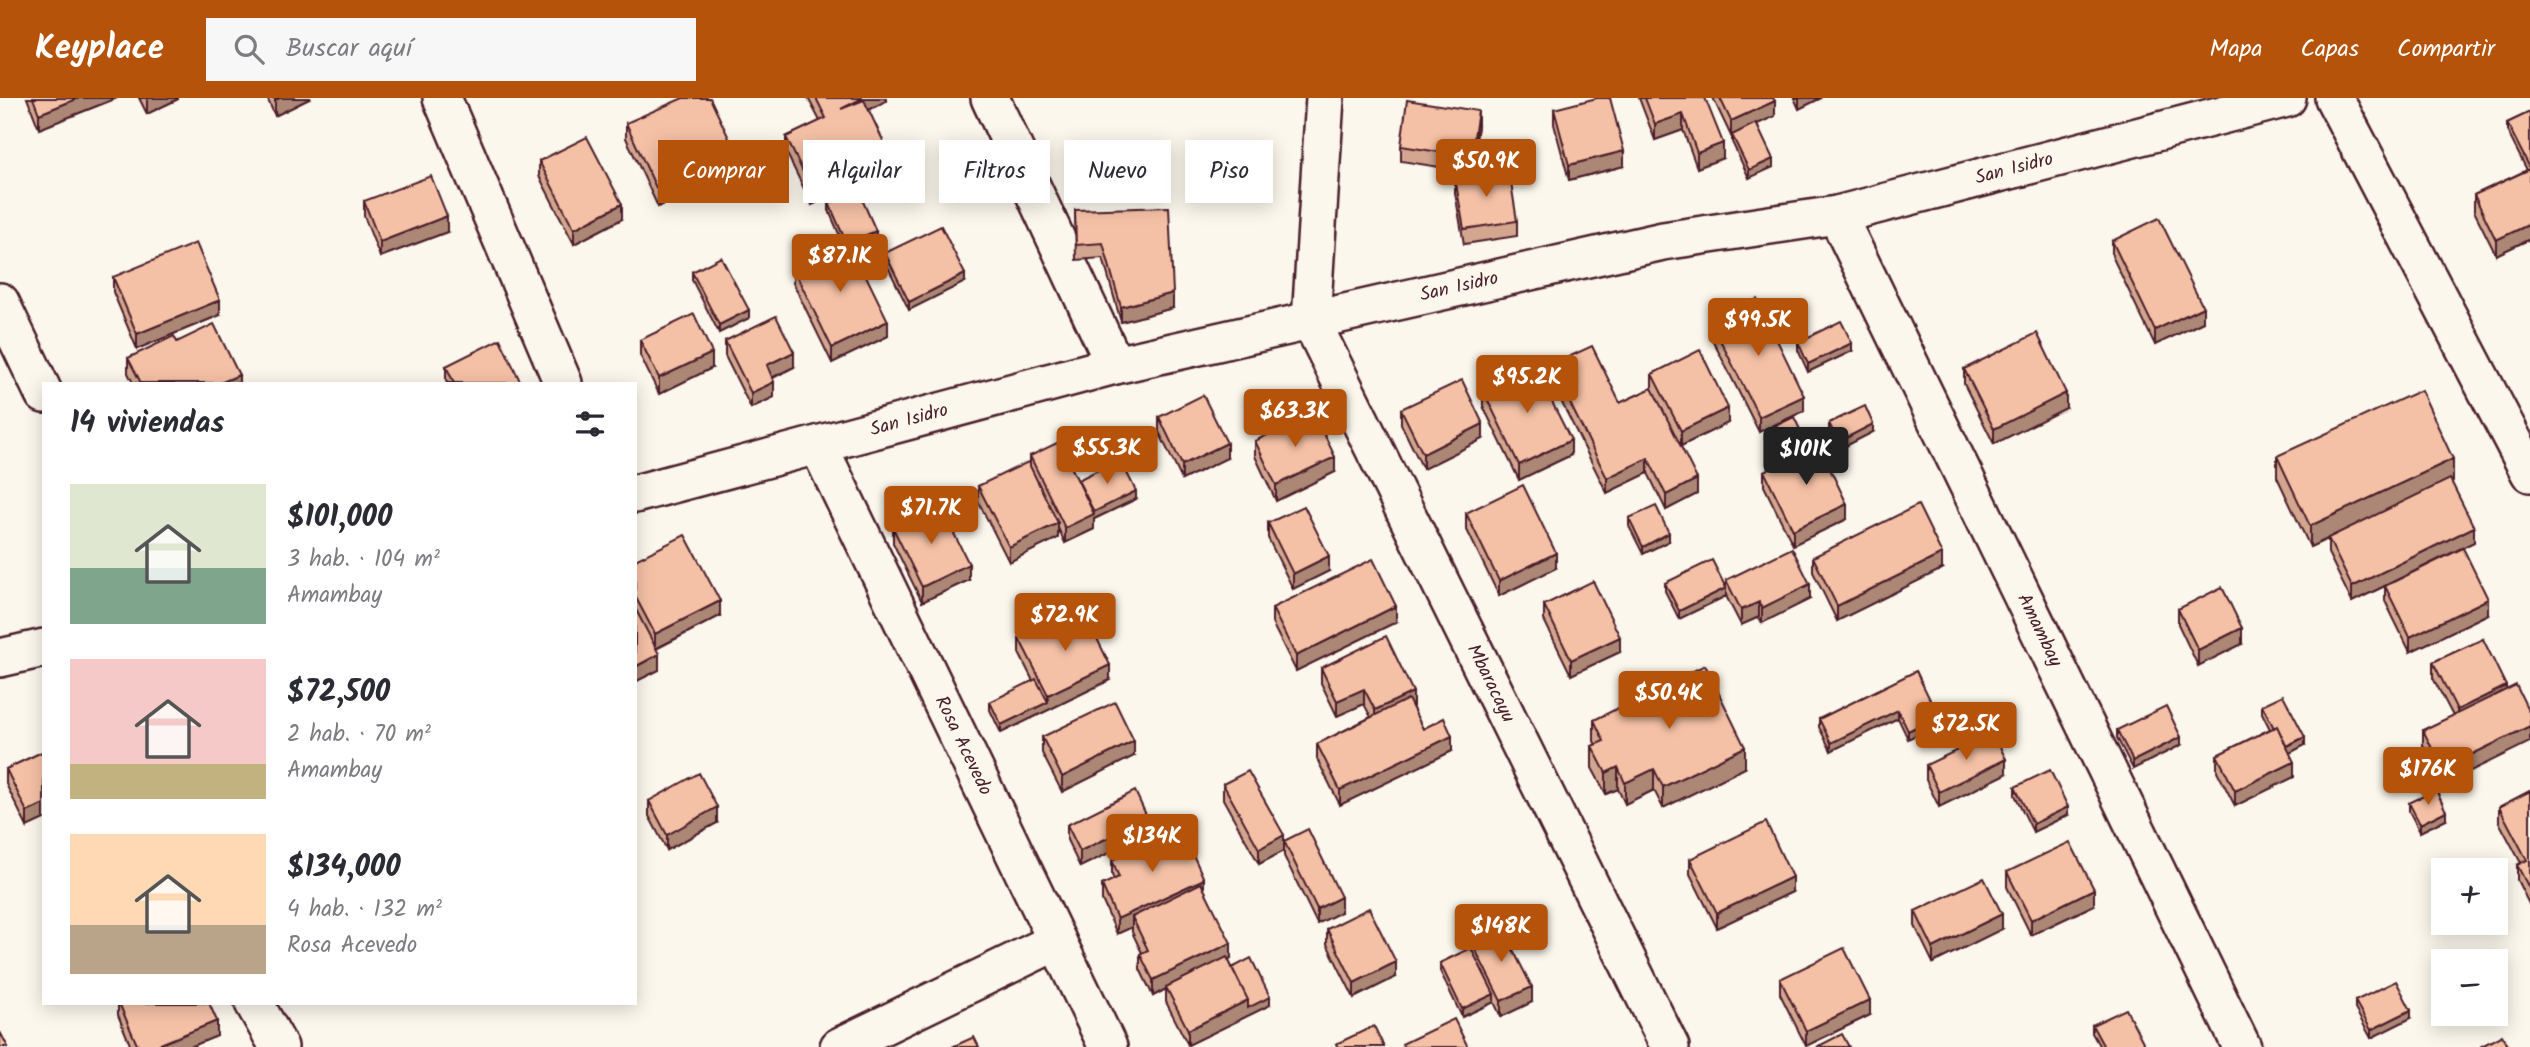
<!DOCTYPE html>
<html lang="es">
<meta charset="utf-8">
<style>
:root{--surface:#fff;--page:#f7f7f7;--text:#2b2b33;--muted:#7c7c81;--accent:#b45309}
body{margin:0;font-family:Kalam,sans-serif;background:var(--page);color:var(--text);height:100vh;display:flex;flex-direction:column;font-size:26px;white-space:nowrap}
*{box-sizing:border-box;margin:0}
p{font-size:23px;color:var(--muted)}
.icon{flex:none;width:38px;height:38px;fill:none;stroke:currentColor;stroke-width:2;stroke-linecap:round;stroke-linejoin:round}
.map{position:relative;flex:1;overflow:hidden}
.sheet{position:absolute;left:42px;top:284px;width:595px;height:623px;display:flex;flex-direction:column;background:var(--surface);border-radius:0px;box-shadow:0 4px 18px #0003}
.sheet>*{flex:none}
.hud{position:absolute;left:658px;top:42px;width:665px;height:63px;display:flex;gap:14px}
.buttons{position:absolute;left:2431px;top:760px;display:grid;gap:14px}
.buttons a{display:grid;place-items:center;width:77px;height:77px;border-radius:0px;background:var(--surface);box-shadow:0 4px 18px #0003;font-size:35px}
.price{position:absolute;translate:-50% -60px;padding:0 16px;border-radius:7px;background:var(--accent);color:#fff;font-size:23px;line-height:46px;filter:drop-shadow(0 2px 4px #0008)}
.price::after{content:'';position:absolute;left:50%;top:42px;width:21px;height:16px;margin-left:-10px;background:inherit;clip-path:polygon(0 0,100% 0,50% 100%)}
.price.on{background:#222;color:#fff}
ul{padding:0;list-style:none}
li{display:flex;align-items:center;gap:21px;height:175px;padding:0 28px}
li span{display:grid;place-items:center;flex:none;width:196px;height:140px;border-radius:0px;color:#555}
li>.icon{margin-inline-start:auto}
span .icon{width:84px;height:84px;fill:#fffc;stroke-width:1}
li b{font-size:30px}
h2{display:flex;justify-content:space-between;align-items:center;height:84px;padding:0 28px;font-size:30px}
.pill{padding:0 24px;border-radius:0px;background:var(--surface);box-shadow:0 4px 18px #0003;font-size:24px;line-height:63px}
.pill.on{background:var(--accent);color:#fff}
header{display:flex;align-items:center;gap:42px;box-sizing:border-box;height:98px;padding:0 35px;background:var(--accent);color:#fff}
header strong{font-size:33px}
nav{display:flex;gap:38px;margin-inline-start:auto;font-size:24px}
.search{width:490px;height:63px;background:var(--page);display:flex;align-items:center;gap:18px;box-sizing:border-box;padding:0 24px;border-radius:0px;color:var(--muted);font-size:26px}
.map>svg:first-child{display:block}
.lines{fill:none;stroke-linecap:round;stroke-linejoin:round}
.minor-casing{stroke:#4a1f2b;stroke-width:42}
.minor{stroke:#fbf7ec;stroke-width:37}
.wall{fill:#d3a68f;stroke:#4a1f2b;stroke-width:2}
.shaded-wall{fill:#ac8774;stroke:#4a1f2b;stroke-width:2}
.building{fill:#f5c1a6;stroke:#4a1f2b;stroke-width:2}
.labels{text-anchor:middle;dominant-baseline:central;stroke-width:7;stroke-linejoin:round;paint-order:stroke}
.street-label{font-size:19px;fill:#4a1f2b;stroke:#fbf7ec}
</style>
<header>
<strong>Keyplace</strong>
<div class="search"><svg class="icon" aria-label="search" viewBox="0 0 24 24"><circle cx="10" cy="10" r="6"/><path d="M15 15l6 6"/></svg>Buscar aquí</div>
<nav><a>Mapa</a><a>Capas</a><a>Compartir</a></nav>
</header>
<div class="map">
<svg width="2530" height="949" viewBox="0 0 2530 949">
<rect width="100%" height="100%" fill="#fbf7ec"/>
<filter id="ink" filterUnits="userSpaceOnUse"><feTurbulence type="fractalNoise" baseFrequency=".0143" numOctaves="2"/><feDisplacementMap in="SourceGraphic" scale="14" xChannelSelector="R" yChannelSelector="G"/><feConvolveMatrix kernelMatrix="1 2 1 2 8 2 1 2 1" color-interpolation-filters="sRGB"/></filter>
<g filter="url(#ink)">
<g class="lines">
<g class="minor-casing">
<g id="minor">
<path d="M442,0L563,285"/>
<path d="M990,0L1115,267"/>
<path id="s1" d="M1325,0L1311,223L1670,949"/>
<path d="M2334,0L2530,375"/>
<path id="s2" d="M1837,117L2242,949"/>
<path d="M0,204L44,296"/>
<path id="s3" d="M818,347L1108,949"/>
<path id="s4" d="M635,396L1115,267L1663,143L1837,117L2287,0"/>
<path d="M0,560L44,550"/>
<path d="M254,905L279,949"/>
<path d="M839,949L1057,843"/>
</g>
</g>
<use href="#minor" class="minor"/>
</g>
<path class="wall" d="M27,0H117L39,31Z
M139,0H178V1L147,16Z
M267,0H311L275,18Z
M808,0H886V3L869,12L889,70L812,107L786,54V39L820,23Z
M1639,0H1705L1723,60L1697,70L1683,32L1655,42Z
M1713,0H1773L1775,18L1757,26L1773,69L1749,80L1732,44V38H1731Z
M1794,0H1821L1799,11Z
M1554,11L1624,68L1569,82L1554,26Z
M2530,14V141L2496,157L2474,113V97L2527,72L2507,33V25Z
M626,25L737,73L658,109L626,40Z
M1478,28L1471,74L1401,63V48Z
M539,63L622,121L574,146L539,78Z
M1455,80L1517,123V138L1464,146L1455,95Z
M364,103L447,134L380,159L364,118Z
M829,105L876,140L853,150L888,238L832,265L793,185V170L843,145L829,113Z
M1075,112L1173,210L1121,224L1103,160L1076,162Z
M2112,143L2203,224L2155,247L2112,158Z
M885,155L965,184L909,212L885,163Z
M692,174L749,220L719,235L692,182Z
M113,179L220,217L137,251L113,194Z
M1711,224L1804,313L1759,334L1711,239Z
M640,242L712,270L659,296L640,257Z
M725,243L794,269L773,280L774,299L751,310L725,258Z
M1798,244L1852,253L1808,274L1798,252Z
M128,260L239,285H133L128,275Z
M1551,267L1620,305L1652,290V276L1728,325L1681,348L1697,396L1666,412L1648,375L1607,395L1551,283Z
M446,268L521,285H447L446,283Z
M1964,271L2066,310L1994,346L1964,286Z
M1483,292L1571,357L1519,382L1483,308Z
M1401,311L1483,341L1423,371L1401,326Z
M1159,319L1227,360L1182,382L1159,334Z
M1829,325L1873,334L1838,352L1829,333Z
M1765,333L1809,350L1847,421L1793,447L1764,388V373L1777,366L1765,341Z
M1255,343L1335,374L1276,403L1255,358Z
M1030,358L1078,382L1136,401L1094,421V431L1065,445L1058,430V440L1009,464L978,403V388L1030,369Z
M2277,358L2453,383H2451L2474,444L2409,476L2488,516L2410,554L2385,503V488L2352,504L2328,455V441L2310,449L2277,379Z
M1466,415L1556,470L1499,498L1466,430Z
M1629,420L1669,443L1643,456L1629,428Z
M1268,425L1329,473L1293,491L1268,440Z
M893,430L969,482L922,504L893,445Z
M1813,459L1942,471L1837,523L1813,474Z
M635,462L720,518L656,551L659,572L635,584Z
M1726,482L1810,501L1762,525L1759,519L1741,527L1726,498Z
M1665,485L1726,498L1679,521L1665,493Z
M1544,507L1620,554L1571,577L1544,522Z
M1272,510L1396,524L1296,573L1272,525Z
M2178,511L2242,546L2198,568L2178,526Z
M1053,529L1110,582L1001,635L990,612V604L1033,583L1019,555V540Z
M2483,541L2442,687L2423,647V632L2453,618L2433,580V564Z
M1321,570L1413,609H1412L1423,631L1452,653L1340,707L1317,661V646L1371,619L1364,606L1337,618L1321,585Z
M1916,573L1938,626L1908,641L1898,620L1831,653L1819,629V621Z
M2262,607L2305,647L2289,655L2294,679L2235,708L2217,673V657L2270,631L2262,615Z
M1594,622L1745,670L1663,710L1654,692L1625,706L1618,691L1606,696L1592,670V648L1596,647L1594,643Z
M2117,632L2181,647L2133,671L2117,640Z
M1042,639L1134,658L1062,694L1042,655Z
M44,653L27,729L6,686V671Z
M1926,667L2006,676L1939,709L1926,682Z
M1223,686L1284,743L1341,814L1317,826L1284,758V753L1259,766L1223,701Z
M2015,689L2068,717L2033,734L2015,697Z
M2530,693V808L2517,782V767L2521,765L2499,724V709Z
M649,703L717,725L667,752L649,718Z
M2409,705L2446,721L2420,734L2409,713Z
M1067,727L1148,736L1080,769L1067,742Z
M1690,761L1792,794L1717,830L1690,776Z
M1112,762L1204,791L1231,860L1228,861L1232,870L1270,907L1188,947L1166,904V891L1153,898L1140,871V856L1142,855L1132,834V829L1117,836L1102,802V787L1114,782L1112,777Z
M2007,774L2094,807L2031,837L2007,789Z
M1915,813L2002,831L1933,865L1915,828Z
M1327,831L1396,879L1354,900L1327,846Z
M1471,843L1532,904L1501,919L1494,904L1462,919L1440,873V865L1471,850Z
M1780,881L1870,917L1806,948L1780,896Z
M2355,903L2411,920L2371,940L2355,911Z
M118,905H209L217,938L190,949H131L118,917Z
M2092,927L2145,949H2100L2092,935Z"/>
<path class="shaded-wall" d="M79,0H117L39,31V16Z
M148,0H178V1L147,16V1Z
M280,0H311L275,18V2Z
M863,0H886V3L841,26V11Z
M1799,0H1821L1799,11Z
M1775,3V18L1731,38V23Z
M1478,13V28L1471,74V59Z
M1683,16V32L1655,42V26Z
M1723,45V60L1697,70V55Z
M1624,53V68L1569,82V67Z
M889,55V70L812,107V92Z
M737,57V73L658,109V94Z
M1773,61V69L1749,80V72Z
M622,106V121L574,146V131Z
M447,118V134L380,159V144Z
M2530,126V141L2496,157V142Z
M876,133V140L847,153V145Z
M965,176V184L909,212V204Z
M1173,195V210L1121,224V209Z
M220,202V217L137,251V236Z
M2203,209V224L2155,247V232Z
M749,212V220L719,235V227Z
M888,223V238L832,265V250Z
M1852,245V253L1808,274V266Z
M794,254V269L767,282V267Z
M712,255V270L659,296V280Z
M239,277V285H220Z
M774,284V299L751,310V295Z
M2066,295V310L1994,346V331Z
M1804,298V313L1759,334V319Z
M1728,310V325L1681,348V333Z
M1483,326V341L1423,371V356Z
M1873,326V334L1838,352V344Z
M1571,342V357L1519,382V367Z
M1227,345V360L1182,382V367Z
M1335,359V374L1276,403V387Z
M1648,360V375L1607,395V380Z
M2453,361V383L2310,449V428Z
M1697,381V396L1666,412V397Z
M1136,393V401L1094,421V431L1065,445V430L1090,415Z
M1847,406V421L1793,447V432Z
M1058,425V440L1009,464V449Z
M2474,429V444L2352,504V489Z
M1669,435V443L1643,456V449Z
M1556,455V470L1499,498V483Z
M1942,456V471L1837,523V508Z
M1329,458V473L1293,491V476Z
M969,466V482L922,504V489Z
M1810,486V501L1762,525V510Z
M1726,490V498L1679,521V513Z
M2488,501V516L2410,554V539Z
M720,503V518L655,551V536Z
M1759,504V519L1741,527V512Z
M1396,508V524L1296,573V558Z
M2242,530V546L2198,568V552Z
M1620,539V554L1571,577V562Z
M659,556V572L635,584V569Z
M1110,567V582L1001,635V627L1048,604V597Z
M2506,588V603L2457,627V612Z
M1364,591V606L1337,618V603Z
M1413,594V609L1375,628V612Z
M1898,612V620L1831,653V645Z
M1938,618V626L1908,641V633Z
M2530,628V644L2442,687V671Z
M1452,638V653L1340,707V692Z
M2181,639V647L2133,671V663Z
M2305,639V647L2284,658V650Z
M1134,643V658L1062,694V679Z
M1745,649V670L1663,710V689Z
M2006,661V676L1939,709V694Z
M2294,664V679L2235,708V693Z
M1618,669V691L1606,696V675Z
M1654,671V692L1625,706V685Z
M44,706V721L27,729V714Z
M717,709V725L667,752V737Z
M2068,709V717L2033,734V726Z
M2446,713V721L2420,734V726Z
M1148,721V736L1080,769V753Z
M1284,737V753L1259,766V751Z
M1792,779V794L1717,830V815Z
M1204,781V796L1132,819V829L1117,836V821Z
M2094,791V807L2031,837V822Z
M1341,799V814L1317,826V811Z
M2002,816V831L1933,865V850Z
M1231,845V860L1167,891L1166,889V891L1153,898V882Z
M1396,864V879L1354,900V885Z
M1532,889V904L1501,919V903Z
M1494,896V904L1462,919V911Z
M1270,899V907L1188,947V932L1248,902Z
M1870,902V917L1806,948V933Z
M2411,912V920L2371,940V932Z
M217,923V938L190,949H153Z"/>
<path class="building" d="M33,0H79L39,16Z
M683,0H710L737,57L658,94L626,25Z
M816,0H863L841,11L864,2L889,55L812,92L786,39L826,20Z
M1597,0H1610L1624,53L1569,67L1554,11Z
M1645,0H1705L1723,45L1697,55L1683,16L1655,26Z
M1720,0H1773L1775,3L1731,23Z
M1407,2L1478,13L1471,59L1401,48Z
M2530,14V70L2507,25Z
M1756,25L1773,61L1749,72L1732,37Z
M587,39L622,106L574,131L539,63Z
M2530,71V126L2496,142L2474,97Z
M1509,72L1517,123L1464,131L1455,80Z
M431,78L447,118L380,144L364,103Z
M858,92L876,133L849,144V143L846,144L829,105Z
M1169,109L1173,195L1121,209L1103,145L1076,147L1075,112Z
M2159,120L2203,209L2155,232L2112,143Z
M941,128L965,176L909,204L885,155Z
M849,143L888,223L832,250L793,170Z
M196,145L220,202L137,236L113,179Z
M721,159L749,212L719,227L692,174Z
M1757,201L1804,298L1759,319L1711,224Z
M694,216L712,255L659,280L640,242Z
M776,218L794,254L767,267L774,284L751,295L725,243Z
M1841,223L1852,245L1808,266L1798,244Z
M214,226L239,277L220,285H141L128,260L174,238L177,244Z
M2037,235L2066,295L1994,331L1964,271Z
M500,241L521,285H454L446,268Z
M1592,248L1620,305L1652,290L1697,381L1666,397L1648,360L1607,380L1551,267Z
M1700,252L1728,310L1681,333L1652,276Z
M1534,268L1571,342L1519,367L1483,292Z
M1462,282L1483,326L1423,356L1401,311Z
M2421,292L2453,361L2310,428L2277,358Z
M1203,297L1227,345L1182,367L1159,319Z
M1865,308L1873,326L1838,344L1829,325Z
M1314,314L1335,359L1276,387L1255,343Z
M1794,319L1809,350L1780,365L1765,333Z
M1059,344L1094,416L1065,430L1030,358Z
M1818,346L1847,406L1793,432L1764,373Z
M1120,361L1136,393L1094,414L1078,382Z
M1028,364L1058,425L1009,449L978,388Z
M2450,381L2474,429L2352,489L2328,440Z
M1523,387L1556,455L1499,483L1466,415Z
M940,407L969,466L922,489L893,430Z
M1918,407L1942,456L1837,508L1813,459Z
M1304,408L1329,458L1293,476L1268,425Z
M1656,408L1669,435L1643,449L1629,420Z
M685,437L720,503L655,536L635,498V462Z
M1792,450L1810,486L1762,510L1759,504L1741,512L1726,482Z
M2463,450L2488,501L2410,539L2385,488Z
M1373,461L1396,508L1296,558L1272,510Z
M1712,462L1726,490L1679,513L1665,485Z
M1593,483L1620,539L1571,562L1544,507Z
M2222,489L2242,530L2198,552L2178,511Z
M635,510L659,556L635,569Z
M1084,514L1110,567L1048,597L1019,540L1050,525L1053,529Z
M1386,538L1413,594L1375,612L1364,591L1337,603L1321,570Z
M2483,541L2506,588L2457,612L2433,564Z
M1705,567L1745,649L1663,689L1654,671L1625,685L1618,669L1606,675L1592,648L1604,643L1594,622Z
M1916,573L1938,618L1908,633L1898,612L1831,645L1819,621Z
M1036,581L1048,604L1001,627L990,604Z
M2516,587L2530,616V628L2442,671L2423,632Z
M2283,597L2305,639L2286,648L2277,628L2274,630L2262,607Z
M1408,601L1423,631L1444,620L1452,638L1340,692L1317,646Z
M1115,604L1134,643L1062,679L1042,639Z
M2166,608L2181,639L2133,663L2117,632Z
M2277,628L2294,664L2235,693L2217,657Z
M1993,635L2006,661L1939,694L1926,667Z
M44,653V706L27,714L6,671Z
M2050,672L2068,709L2033,726L2015,689Z
M1248,673L1284,737L1259,751L1223,686Z
M699,675L717,709L667,737L649,703Z
M2436,692L2446,713L2420,726L2409,705Z
M1135,693L1148,721L1080,753L1067,727Z
M2530,693V792L2517,767L2527,762L2499,709Z
M1766,724L1792,779L1717,815L1690,761Z
M1181,730L1204,781L1117,821L1102,787L1119,779L1112,762Z
M1308,731L1341,799L1317,811L1284,743Z
M2070,744L2094,791L2031,822L2007,774Z
M1984,780L2002,816L1933,850L1915,813Z
M1201,785L1231,845L1153,882L1140,856L1148,852L1132,819Z
M1369,810L1396,864L1354,885L1327,831Z
M1501,828L1532,889L1501,903L1471,843Z
M1471,850L1494,896L1462,911L1440,865Z
M1844,850L1870,902L1806,933L1780,881Z
M1227,859L1248,902L1188,932L1166,889Z
M1251,860L1270,899L1248,910V902L1232,870Z
M2396,883L2411,912L2371,932L2355,903Z
M119,905H209L217,923L153,949H138Z
M2126,911L2145,948L2142,949H2104L2092,927Z
M1454,921L1468,949H1404L1402,946Z
M1374,928L1384,949H1338L1336,946Z
M0,934L8,949H0Z
M1842,936L1849,949H1817Z
M2502,937L2508,949H2480Z
M974,939L979,949H952Z"/>
</g>
<g class="labels">
<g class="street-label">
<text stroke="none"><textPath href="#s4" startOffset="1418">San Isidro</textPath></text>
<text stroke="none"><textPath href="#s4" startOffset="850">San Isidro</textPath></text>
<text stroke="none"><textPath href="#s4" startOffset="284">San Isidro</textPath></text>
<text stroke="none"><textPath href="#s2" startOffset="462">Amambay</textPath></text>
<text stroke="none"><textPath href="#s1" startOffset="628">Mbaracayu</textPath></text>
<text stroke="none"><textPath href="#s3" startOffset="334">Rosa Acevedo</textPath></text>
</g>
</g>
</svg>
<div class="buttons">
<a>+</a>
<a>−</a>
</div>
<b class="price" style="left:1486px;top:101px">$50.9K</b>
<b class="price" style="left:840px;top:196px">$87.1K</b>
<b class="price" style="left:1758px;top:260px">$99.5K</b>
<b class="price" style="left:1527px;top:317px">$95.2K</b>
<b class="price" style="left:1295px;top:351px">$63.3K</b>
<b class="price" style="left:1107px;top:388px">$55.3K</b>
<b class="price on" style="left:1806px;top:389px">$101K</b>
<b class="price" style="left:931px;top:448px">$71.7K</b>
<b class="price" style="left:1065px;top:555px">$72.9K</b>
<b class="price" style="left:1669px;top:633px">$50.4K</b>
<b class="price" style="left:1966px;top:664px">$72.5K</b>
<b class="price" style="left:2428px;top:709px">$176K</b>
<b class="price" style="left:1152px;top:776px">$134K</b>
<b class="price" style="left:1501px;top:866px">$148K</b>
<div class="hud">
<a class="pill on">Comprar</a>
<a class="pill">Alquilar</a>
<a class="pill">Filtros</a>
<a class="pill">Nuevo</a>
<a class="pill">Piso</a>
</div>
<section class="sheet">
<h2>14 viviendas<svg class="icon" aria-label="filters" viewBox="0 0 24 24"><path d="M4 7h16M4 17h16"/><circle cx="9" cy="7" r="2"/><circle cx="15" cy="17" r="2"/></svg></h2>
<ul>
<li><span style="background:linear-gradient(#dfe7d0 60%,#7fa58c 0)"><svg class="icon" aria-label="home" viewBox="0 0 24 24"><path d="M3 11l9-7 9 7M6 9v11h12V9"/></svg></span><div><b>$101,000</b><p>3 hab. · 104 m²</p><p>Amambay</p></div></li>
<li><span style="background:linear-gradient(#f6c9c9 75%,#c2b280 0)"><svg class="icon" aria-label="home" viewBox="0 0 24 24"><path d="M3 11l9-7 9 7M6 9v11h12V9"/></svg></span><div><b>$72,500</b><p>2 hab. · 70 m²</p><p>Amambay</p></div></li>
<li><span style="background:linear-gradient(#ffd9b3 65%,#b9a48a 0)"><svg class="icon" aria-label="home" viewBox="0 0 24 24"><path d="M3 11l9-7 9 7M6 9v11h12V9"/></svg></span><div><b>$134,000</b><p>4 hab. · 132 m²</p><p>Rosa Acevedo</p></div></li>
</ul>
</section>
</div>
